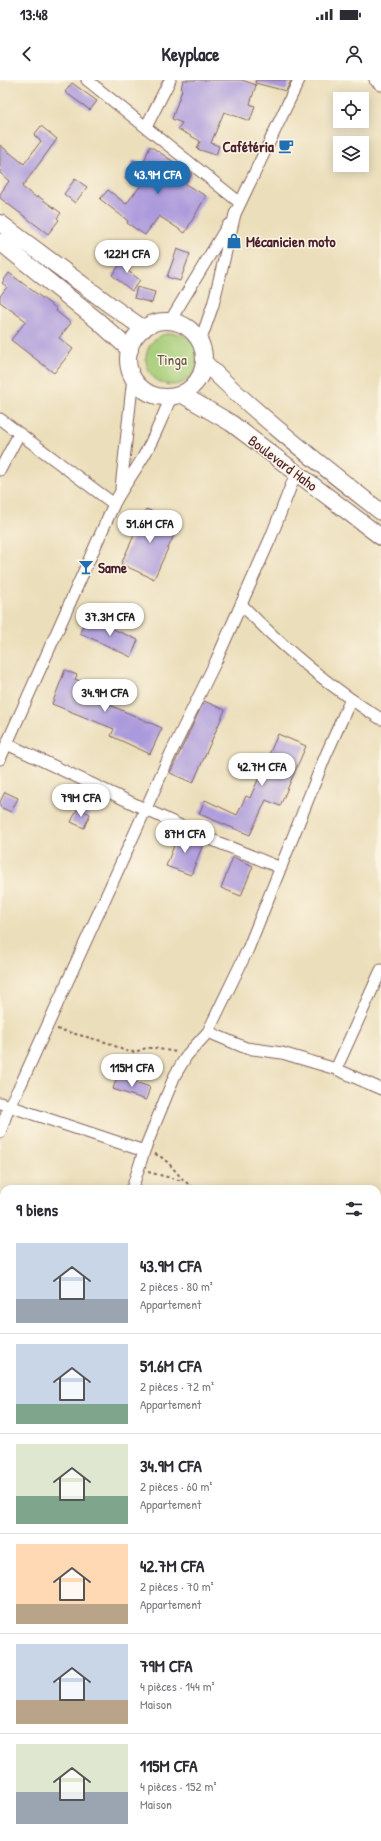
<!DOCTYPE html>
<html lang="fr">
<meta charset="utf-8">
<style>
:root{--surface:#fff;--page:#f7f7f7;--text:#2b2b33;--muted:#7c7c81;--line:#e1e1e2;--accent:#1f6fb2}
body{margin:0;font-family:"Patrick Hand",sans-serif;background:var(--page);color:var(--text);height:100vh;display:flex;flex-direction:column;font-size:15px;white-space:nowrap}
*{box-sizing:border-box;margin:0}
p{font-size:13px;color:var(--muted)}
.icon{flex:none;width:22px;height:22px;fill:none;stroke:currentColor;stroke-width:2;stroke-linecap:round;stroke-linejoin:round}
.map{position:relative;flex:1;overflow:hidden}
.panel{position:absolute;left:0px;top:1105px;width:381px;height:656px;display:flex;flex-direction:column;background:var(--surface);border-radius:12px 12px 0 0;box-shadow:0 2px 10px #0003}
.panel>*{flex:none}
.buttons{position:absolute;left:333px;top:12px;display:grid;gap:8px}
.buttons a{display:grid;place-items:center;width:36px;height:36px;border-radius:0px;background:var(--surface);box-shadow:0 2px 10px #0003;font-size:20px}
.price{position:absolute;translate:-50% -34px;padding:0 9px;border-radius:14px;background:#fff;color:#222;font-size:13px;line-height:26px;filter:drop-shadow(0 1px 2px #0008)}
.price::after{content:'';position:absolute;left:50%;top:24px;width:12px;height:9px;margin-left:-6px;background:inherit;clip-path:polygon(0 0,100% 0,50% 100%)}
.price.current{background:var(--accent);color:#fff}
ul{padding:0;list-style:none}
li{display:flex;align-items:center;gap:12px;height:100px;padding:0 16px}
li+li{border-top:1px solid var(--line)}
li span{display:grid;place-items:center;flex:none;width:112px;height:80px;border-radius:0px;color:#555}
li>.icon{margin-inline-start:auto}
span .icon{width:48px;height:48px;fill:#fffc;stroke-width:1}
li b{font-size:17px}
h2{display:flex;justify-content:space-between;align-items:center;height:48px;padding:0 16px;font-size:17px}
.status{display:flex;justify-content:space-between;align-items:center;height:28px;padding:0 20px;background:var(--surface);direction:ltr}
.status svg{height:11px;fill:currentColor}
header{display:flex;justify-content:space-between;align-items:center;height:52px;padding:0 16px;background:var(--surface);font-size:18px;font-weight:700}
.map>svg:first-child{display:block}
.green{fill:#a7ce79;stroke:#787652}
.building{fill:#aa99dc}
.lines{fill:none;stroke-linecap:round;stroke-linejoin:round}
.minor-casing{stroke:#82625d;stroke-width:13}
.tertiary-casing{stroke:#82625d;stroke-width:16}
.secondary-casing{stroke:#82625d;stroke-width:18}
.path{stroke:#82625d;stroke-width:2;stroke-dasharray:3 3;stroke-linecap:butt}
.minor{stroke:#fff;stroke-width:11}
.tertiary{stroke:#fff;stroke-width:14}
.secondary{stroke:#fff;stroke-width:16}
.labels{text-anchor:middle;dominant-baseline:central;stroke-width:3;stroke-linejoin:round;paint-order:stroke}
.poi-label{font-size:15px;font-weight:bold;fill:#4a1f2b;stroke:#fcf5e5;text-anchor:start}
.park-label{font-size:15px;fill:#665442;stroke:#fcf5e5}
.street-label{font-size:15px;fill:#4a1f2b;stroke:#fcf5e5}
</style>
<div class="status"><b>13:48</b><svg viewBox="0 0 49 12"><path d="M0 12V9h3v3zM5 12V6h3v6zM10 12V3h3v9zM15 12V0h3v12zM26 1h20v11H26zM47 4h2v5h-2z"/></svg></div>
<header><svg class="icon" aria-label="back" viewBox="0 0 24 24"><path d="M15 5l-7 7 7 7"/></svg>Keyplace<svg class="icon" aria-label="person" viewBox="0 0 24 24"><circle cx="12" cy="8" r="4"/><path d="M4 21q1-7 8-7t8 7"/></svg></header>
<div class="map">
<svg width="381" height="1761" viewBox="0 0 381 1761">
<rect width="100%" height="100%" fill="#fcf5e5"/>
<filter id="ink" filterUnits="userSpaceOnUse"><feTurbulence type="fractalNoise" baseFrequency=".025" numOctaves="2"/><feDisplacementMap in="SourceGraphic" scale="8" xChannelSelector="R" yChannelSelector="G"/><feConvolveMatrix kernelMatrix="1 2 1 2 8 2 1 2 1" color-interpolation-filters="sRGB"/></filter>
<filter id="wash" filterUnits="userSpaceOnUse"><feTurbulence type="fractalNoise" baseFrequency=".012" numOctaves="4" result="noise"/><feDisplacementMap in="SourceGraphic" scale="16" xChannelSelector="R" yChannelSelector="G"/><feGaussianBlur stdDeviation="0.9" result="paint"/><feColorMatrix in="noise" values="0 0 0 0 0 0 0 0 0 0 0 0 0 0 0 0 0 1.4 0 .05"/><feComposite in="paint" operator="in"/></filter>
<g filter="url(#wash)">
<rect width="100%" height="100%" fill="#ebdeba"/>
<path class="green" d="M146 279a26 26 0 1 1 52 0a26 26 0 1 1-52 0Z"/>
<g id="blocks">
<path class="building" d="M183,0H242L256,5L250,24L255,26L250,41L224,32L211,63L219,66L216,75L197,69L200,61L178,49L182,43L172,39L182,10H181Z
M256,0H291L286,11L255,3Z
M72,3L97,21L90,30L65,12Z
M41,46L57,59L22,107L37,118L38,116L61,133L57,138L59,140L48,154L0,118V114L9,101L0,93V65L24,84L41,61L34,55Z
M150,66L192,94L185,104L206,116L185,153L159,136L145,155L127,143L128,141L100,119L108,110L126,124L142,104L125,99L128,89L130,90L133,80L143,84Z
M75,99L87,107L75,123L64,114Z
M177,169L190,174L180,201L167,197Z
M128,175L135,181L128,191L140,200L132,211L112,195Z
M9,193L57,229L56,231L71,243L59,258L73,269L54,293L11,260L26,241L0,222V216L7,207L2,203Z
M137,207L155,212L152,223L134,218Z
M146,429L179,444L154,499L121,484Z
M85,540L94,544L95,541L138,560L131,577L80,553Z
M65,590L77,595L75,599L114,615L110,625L162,648L150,674L111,656L114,649L52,624Z
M204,621L225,630L193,703L170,693Z
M278,654L306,666L280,726L266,720L250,755L199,734L205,720L237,735L246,716L250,718Z
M5,712L18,718L11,732L0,727V722Z
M78,728L90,734L84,748L71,742Z
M179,753L203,764L191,795L166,786Z
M233,777L253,786L241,816L221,808Z
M117,996L150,1007L146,1020L113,1009Z"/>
</g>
</g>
<g filter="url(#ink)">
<use href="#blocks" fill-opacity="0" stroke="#82625d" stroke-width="1"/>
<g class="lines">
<g class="minor-casing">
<path id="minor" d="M87,0L239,122
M375,0L381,5
M146,47L170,0
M170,241L228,145
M200,262L213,225L235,134L299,0
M0,339L114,424
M0,390L19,354
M121,408L133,297
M241,524C283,568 330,607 381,639
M7,664L200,755L281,788
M0,679L114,424C122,408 133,394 142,379C154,359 162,338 171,317
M208,952L246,968L282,973L336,989L381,1009
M336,989L381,890
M0,1023L9,1026L21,1004L171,673L216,581L271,457L296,393
M0,1053L9,1026L144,1071
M132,1109L144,1071L175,995L187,975L208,952L248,869L325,677L351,619
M377,1208L381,1201
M377,1310L381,1311
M0,1320L4,1322
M0,1374L4,1365
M377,1462L381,1463
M0,1476L4,1477
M377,1616L381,1612
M228,1761L233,1757"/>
</g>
<g class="tertiary-casing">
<path id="tertiary" d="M0,1642L4,1643
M246,1757L254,1761"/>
</g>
<g class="secondary-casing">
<path id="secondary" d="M0,143L110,225L144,249
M0,162L98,241L130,270
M128 279a38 38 0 1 1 76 0a38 38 0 1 1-76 0Z
M204,282C259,337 320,384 381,432
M181,314L231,343L381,457"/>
</g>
<path class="path" d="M57,949L109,963L125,971L135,972L146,968H154L176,972
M155,1074C173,1081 179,1103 198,1109
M148,1092L183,1101
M377,1169L381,1170"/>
<use href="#minor" class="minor"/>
<use href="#tertiary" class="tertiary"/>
<use href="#secondary" class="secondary"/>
</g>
</g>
<defs>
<g id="cafe-bare" transform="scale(1.2)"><path d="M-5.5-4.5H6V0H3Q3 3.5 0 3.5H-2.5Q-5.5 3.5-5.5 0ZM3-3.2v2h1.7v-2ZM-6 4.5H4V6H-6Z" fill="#1f6fb2" stroke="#fcf5e5" stroke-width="2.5" paint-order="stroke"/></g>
<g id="shop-bare" transform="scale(1.2)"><path d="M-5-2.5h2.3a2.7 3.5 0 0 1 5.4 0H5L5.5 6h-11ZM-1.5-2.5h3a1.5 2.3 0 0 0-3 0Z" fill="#1f6fb2" stroke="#fcf5e5" stroke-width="2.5" paint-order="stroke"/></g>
<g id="bar-bare" transform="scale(1.2)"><path d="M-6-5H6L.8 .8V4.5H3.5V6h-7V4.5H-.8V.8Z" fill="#1f6fb2" stroke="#fcf5e5" stroke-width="2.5" paint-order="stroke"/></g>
</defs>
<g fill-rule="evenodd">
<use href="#cafe-bare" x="286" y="66"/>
<use href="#shop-bare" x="234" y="161"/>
<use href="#bar-bare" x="86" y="487"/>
</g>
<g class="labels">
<g class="poi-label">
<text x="274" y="66" text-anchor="end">Cafétéria</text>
<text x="246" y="161">Mécanicien moto</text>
<text x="98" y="487">Same</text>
</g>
<g class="park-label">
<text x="172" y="279">Tinga</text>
</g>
<g class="street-label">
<text transform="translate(283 383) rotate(37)">Boulevard Haho</text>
</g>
</g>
</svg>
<div class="buttons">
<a><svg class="icon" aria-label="locate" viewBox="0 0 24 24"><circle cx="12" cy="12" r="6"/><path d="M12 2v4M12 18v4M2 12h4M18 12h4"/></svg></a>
<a><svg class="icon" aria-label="layers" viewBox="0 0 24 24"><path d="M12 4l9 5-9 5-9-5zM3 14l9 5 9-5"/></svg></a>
</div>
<b class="price current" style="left:158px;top:115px">43.9M CFA</b>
<b class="price" style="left:127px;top:194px">122M CFA</b>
<b class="price" style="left:150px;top:464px">51.6M CFA</b>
<b class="price" style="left:110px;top:557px">37.3M CFA</b>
<b class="price" style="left:105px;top:633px">34.9M CFA</b>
<b class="price" style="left:262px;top:707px">42.7M CFA</b>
<b class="price" style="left:81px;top:738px">79M CFA</b>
<b class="price" style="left:185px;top:774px">87M CFA</b>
<b class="price" style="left:132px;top:1008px">115M CFA</b>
<section class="panel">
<h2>9 biens<svg class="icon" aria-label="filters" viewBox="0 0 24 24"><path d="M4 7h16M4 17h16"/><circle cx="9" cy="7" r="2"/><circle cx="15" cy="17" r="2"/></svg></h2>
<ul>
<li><span style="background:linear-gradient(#c9d6e8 70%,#9aa5b1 0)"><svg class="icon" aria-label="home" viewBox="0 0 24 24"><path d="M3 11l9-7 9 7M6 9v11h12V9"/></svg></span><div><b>43.9M CFA</b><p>2 pièces · 80 m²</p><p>Appartement</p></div></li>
<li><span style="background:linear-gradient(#c9d6e8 75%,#7fa58c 0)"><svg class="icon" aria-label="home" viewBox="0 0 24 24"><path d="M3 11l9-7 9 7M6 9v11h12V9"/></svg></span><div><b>51.6M CFA</b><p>2 pièces · 72 m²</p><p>Appartement</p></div></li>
<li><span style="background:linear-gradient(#dfe7d0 65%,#7fa58c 0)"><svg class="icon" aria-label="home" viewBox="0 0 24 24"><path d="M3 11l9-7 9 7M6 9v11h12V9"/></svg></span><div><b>34.9M CFA</b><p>2 pièces · 60 m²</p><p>Appartement</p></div></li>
<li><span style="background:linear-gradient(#ffd9b3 75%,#b9a48a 0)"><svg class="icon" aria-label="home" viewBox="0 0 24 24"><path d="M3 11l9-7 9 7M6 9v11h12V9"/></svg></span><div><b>42.7M CFA</b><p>2 pièces · 70 m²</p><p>Appartement</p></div></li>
<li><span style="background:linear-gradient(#c9d6e8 70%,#b9a48a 0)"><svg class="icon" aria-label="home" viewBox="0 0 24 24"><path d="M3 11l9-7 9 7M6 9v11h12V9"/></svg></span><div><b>79M CFA</b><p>4 pièces · 144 m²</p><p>Maison</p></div></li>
<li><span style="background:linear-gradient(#dfe7d0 60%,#9aa5b1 0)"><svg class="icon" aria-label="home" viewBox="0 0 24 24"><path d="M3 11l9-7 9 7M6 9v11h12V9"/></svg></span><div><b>115M CFA</b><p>4 pièces · 152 m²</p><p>Maison</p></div></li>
</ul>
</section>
</div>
